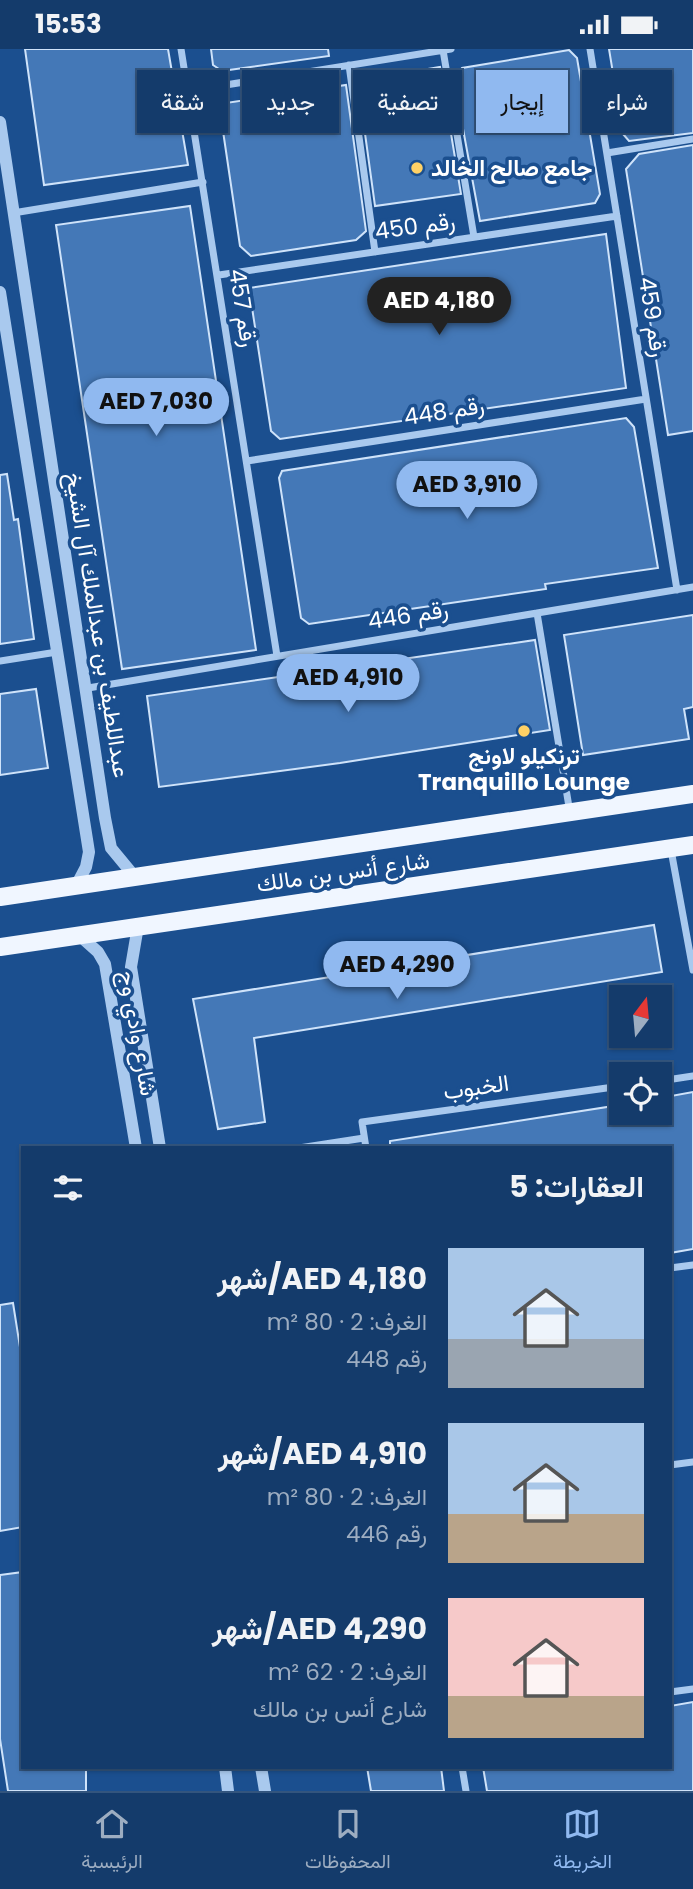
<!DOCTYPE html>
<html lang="ar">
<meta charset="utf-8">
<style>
:root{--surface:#143b6b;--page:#1d4271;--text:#f1f3f6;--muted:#9dadc1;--line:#33557e;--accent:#90b9f0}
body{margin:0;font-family:Poppins,Vazirmatn,sans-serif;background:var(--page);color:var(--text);direction:rtl;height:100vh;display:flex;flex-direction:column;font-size:26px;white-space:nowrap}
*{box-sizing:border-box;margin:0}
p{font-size:23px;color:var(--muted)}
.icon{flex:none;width:38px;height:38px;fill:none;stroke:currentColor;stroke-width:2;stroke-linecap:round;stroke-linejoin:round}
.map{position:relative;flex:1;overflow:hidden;direction:ltr}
.side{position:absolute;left:21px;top:1097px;width:651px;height:623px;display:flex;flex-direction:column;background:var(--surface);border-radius:0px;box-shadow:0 2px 5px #0004,0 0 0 2px var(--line);direction:rtl}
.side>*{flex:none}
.banner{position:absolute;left:21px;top:21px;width:651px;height:63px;direction:rtl;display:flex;gap:14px}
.needle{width:46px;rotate:16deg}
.controls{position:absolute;left:609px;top:936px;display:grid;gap:14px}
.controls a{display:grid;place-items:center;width:63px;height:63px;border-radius:0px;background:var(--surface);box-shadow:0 2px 5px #0004,0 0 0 2px var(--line);font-size:35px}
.price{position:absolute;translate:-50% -60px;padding:0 16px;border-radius:24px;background:var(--accent);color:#111;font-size:23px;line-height:46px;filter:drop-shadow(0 2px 4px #0008)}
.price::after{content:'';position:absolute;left:50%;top:42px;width:21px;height:16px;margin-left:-10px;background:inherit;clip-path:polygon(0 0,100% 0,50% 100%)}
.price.active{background:#222;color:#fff}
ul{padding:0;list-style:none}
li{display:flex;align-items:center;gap:21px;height:175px;padding:0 28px}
li span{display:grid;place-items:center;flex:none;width:196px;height:140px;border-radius:0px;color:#555}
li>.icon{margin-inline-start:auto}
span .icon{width:84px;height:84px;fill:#fffc;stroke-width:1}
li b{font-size:30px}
h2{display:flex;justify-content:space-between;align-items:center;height:84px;padding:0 28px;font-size:30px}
.pill{padding:0 24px;border-radius:0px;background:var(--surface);box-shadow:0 2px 5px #0004,0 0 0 2px var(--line);font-size:24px;line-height:63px}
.pill.active{background:var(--accent);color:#111}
.status{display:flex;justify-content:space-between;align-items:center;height:49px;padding:0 35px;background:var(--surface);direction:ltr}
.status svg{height:19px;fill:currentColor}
.dock{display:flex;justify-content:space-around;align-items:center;height:98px;border-top:2px solid var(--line);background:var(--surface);font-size:19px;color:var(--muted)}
.dock a{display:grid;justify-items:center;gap:4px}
.dock .active{color:var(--accent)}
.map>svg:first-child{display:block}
.building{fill:#4478b7;stroke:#cfe3fa;stroke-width:2}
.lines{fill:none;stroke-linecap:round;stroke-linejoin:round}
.minor{stroke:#a9c9ee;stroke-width:7}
.tertiary{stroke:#a9c9ee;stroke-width:12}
.primary{stroke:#f0f6ff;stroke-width:18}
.poi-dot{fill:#ffd166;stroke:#1b4f8f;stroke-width:2.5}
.labels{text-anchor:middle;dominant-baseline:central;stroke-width:7;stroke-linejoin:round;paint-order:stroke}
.poi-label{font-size:23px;font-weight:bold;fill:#fff;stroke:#1b4f8f;text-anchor:start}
.street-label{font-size:23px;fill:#fff;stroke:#1b4f8f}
</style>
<div class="status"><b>15:53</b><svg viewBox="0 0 49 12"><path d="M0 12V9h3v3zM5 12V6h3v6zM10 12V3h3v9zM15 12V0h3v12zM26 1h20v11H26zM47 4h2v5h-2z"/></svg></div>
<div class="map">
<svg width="693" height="1742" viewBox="0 0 693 1742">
<rect width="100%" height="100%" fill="#1b4f8f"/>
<path class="building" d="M25,0H168L188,116L44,136Z
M211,0H328L329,7L222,22L213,16Z
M609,0H693V84L629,92L623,85Z
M569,1L577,9L600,145L595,154L480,172L454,31L462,19Z
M440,18L461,145L375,157L358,34L363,33V31Z
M346,36L366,182L356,191L251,207L240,197L219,55Z
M693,96V382L668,386L626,120L639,105Z
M190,157L256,601L122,620L56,176Z
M606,185L626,339L280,390L271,382L249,239Z
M626,369L634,378L658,519L545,535L546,540L309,575L301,569L279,429L282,422Z
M7,425L14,471L18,470L34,590L0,595V426Z
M693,566V658L684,660L689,690L583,706L564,586Z
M535,591L550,681L340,714L159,738L147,647Z
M36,640L48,719L0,726V645Z
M654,876L662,923L254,989L265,1073L218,1080L193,950Z
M693,1043V1200L670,1204V1099H390V1092L620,1056L621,1064H660V1049Z
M13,1254L23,1317V1478L0,1482V1256Z
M23,1523V1718H86V1742H8L0,1690V1526Z
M693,1653V1742H487L483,1718H670V1657Z
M367,1718H441L444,1742H371Z"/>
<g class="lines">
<path class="minor" d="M181,0L277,607
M590,0L677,541
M443,1L474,188
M349,16L375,203
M188,42L451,0
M607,104L693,90
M13,164L203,133
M219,226L617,167
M247,412L646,350
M537,564L570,764
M0,612L57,603
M88,639L693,538
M671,801L693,921
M660,1032L693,1027
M299,1099L364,1089
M366,1099L362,1073L621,1037
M670,1219L693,1216
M670,1416L693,1413
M670,1643L693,1640
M462,1718L466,1742"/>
<path class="tertiary" d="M0,73L105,769L111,799L135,828
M0,243L89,803L86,818L76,837
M138,877L131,918L160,1099
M79,886L98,903L105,915L136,1099
M225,1718L228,1742
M261,1718L265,1742"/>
<path class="primary" d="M0,848L693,745
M0,898L693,796"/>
</g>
<g class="poi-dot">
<circle cx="417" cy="119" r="7"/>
<circle cx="524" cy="682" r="7"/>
</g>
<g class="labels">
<g class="poi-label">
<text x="431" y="119">جامع صالح الخالد</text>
<text x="524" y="707" text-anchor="middle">ترنكيلو لاونج<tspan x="524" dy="26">Tranquillo Lounge</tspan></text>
</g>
<g class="street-label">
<text transform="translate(415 177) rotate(-8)">رقم 450</text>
<text transform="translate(243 259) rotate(81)">رقم 457</text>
<text transform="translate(653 268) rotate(81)">رقم 459</text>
<text transform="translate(444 362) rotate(-9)">رقم 448</text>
<text transform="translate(408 566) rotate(-9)">رقم 446</text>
<text transform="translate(98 576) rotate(81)">عبداللطيف بن عبدالملك آل الشيخ</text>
<text transform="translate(343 823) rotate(-8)">شارع أنس بن مالك</text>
<text transform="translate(138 984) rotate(80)">شارع وادي وج</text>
<text transform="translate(476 1038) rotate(-8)">الخبوب</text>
</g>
</g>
</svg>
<div class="controls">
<a><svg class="needle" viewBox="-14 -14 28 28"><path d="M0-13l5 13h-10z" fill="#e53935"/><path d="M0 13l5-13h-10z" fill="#9dadc1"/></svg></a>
<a><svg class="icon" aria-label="locate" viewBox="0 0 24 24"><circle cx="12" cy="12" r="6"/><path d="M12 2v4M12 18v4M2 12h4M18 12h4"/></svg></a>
</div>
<b class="price active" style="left:439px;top:288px">AED 4,180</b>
<b class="price" style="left:156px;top:389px">AED 7,030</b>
<b class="price" style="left:467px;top:472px">AED 3,910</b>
<b class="price" style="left:348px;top:665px">AED 4,910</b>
<b class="price" style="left:397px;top:952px">AED 4,290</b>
<div class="banner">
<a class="pill">شراء</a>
<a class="pill active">إيجار</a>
<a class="pill">تصفية</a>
<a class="pill">جديد</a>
<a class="pill">شقة</a>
</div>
<section class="side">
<h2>العقارات: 5<svg class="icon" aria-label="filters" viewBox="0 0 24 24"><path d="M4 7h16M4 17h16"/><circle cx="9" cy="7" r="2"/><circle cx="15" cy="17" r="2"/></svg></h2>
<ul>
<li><span style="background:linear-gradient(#a9c7e8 65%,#9aa5b1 0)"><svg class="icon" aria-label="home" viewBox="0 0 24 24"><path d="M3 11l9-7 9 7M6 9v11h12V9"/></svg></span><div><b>AED 4,180/شهر</b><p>الغرف: 2 · 80 m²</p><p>رقم 448</p></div></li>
<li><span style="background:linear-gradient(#a9c7e8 65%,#b9a48a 0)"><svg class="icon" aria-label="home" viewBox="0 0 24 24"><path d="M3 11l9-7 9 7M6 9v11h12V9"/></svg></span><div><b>AED 4,910/شهر</b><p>الغرف: 2 · 80 m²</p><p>رقم 446</p></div></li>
<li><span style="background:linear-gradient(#f6c9c9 70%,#b9a48a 0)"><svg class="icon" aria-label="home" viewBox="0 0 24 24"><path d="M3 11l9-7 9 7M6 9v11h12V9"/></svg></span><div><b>AED 4,290/شهر</b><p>الغرف: 2 · 62 m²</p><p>شارع أنس بن مالك</p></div></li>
</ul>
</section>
</div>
<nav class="dock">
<a class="active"><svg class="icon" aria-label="map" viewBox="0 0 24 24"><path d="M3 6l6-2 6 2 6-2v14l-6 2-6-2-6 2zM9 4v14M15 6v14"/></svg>الخريطة</a>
<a><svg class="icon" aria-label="saved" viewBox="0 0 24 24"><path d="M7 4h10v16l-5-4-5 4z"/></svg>المحفوظات</a>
<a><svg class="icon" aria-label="home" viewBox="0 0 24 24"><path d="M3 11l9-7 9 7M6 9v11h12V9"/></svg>الرئيسية</a>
</nav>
